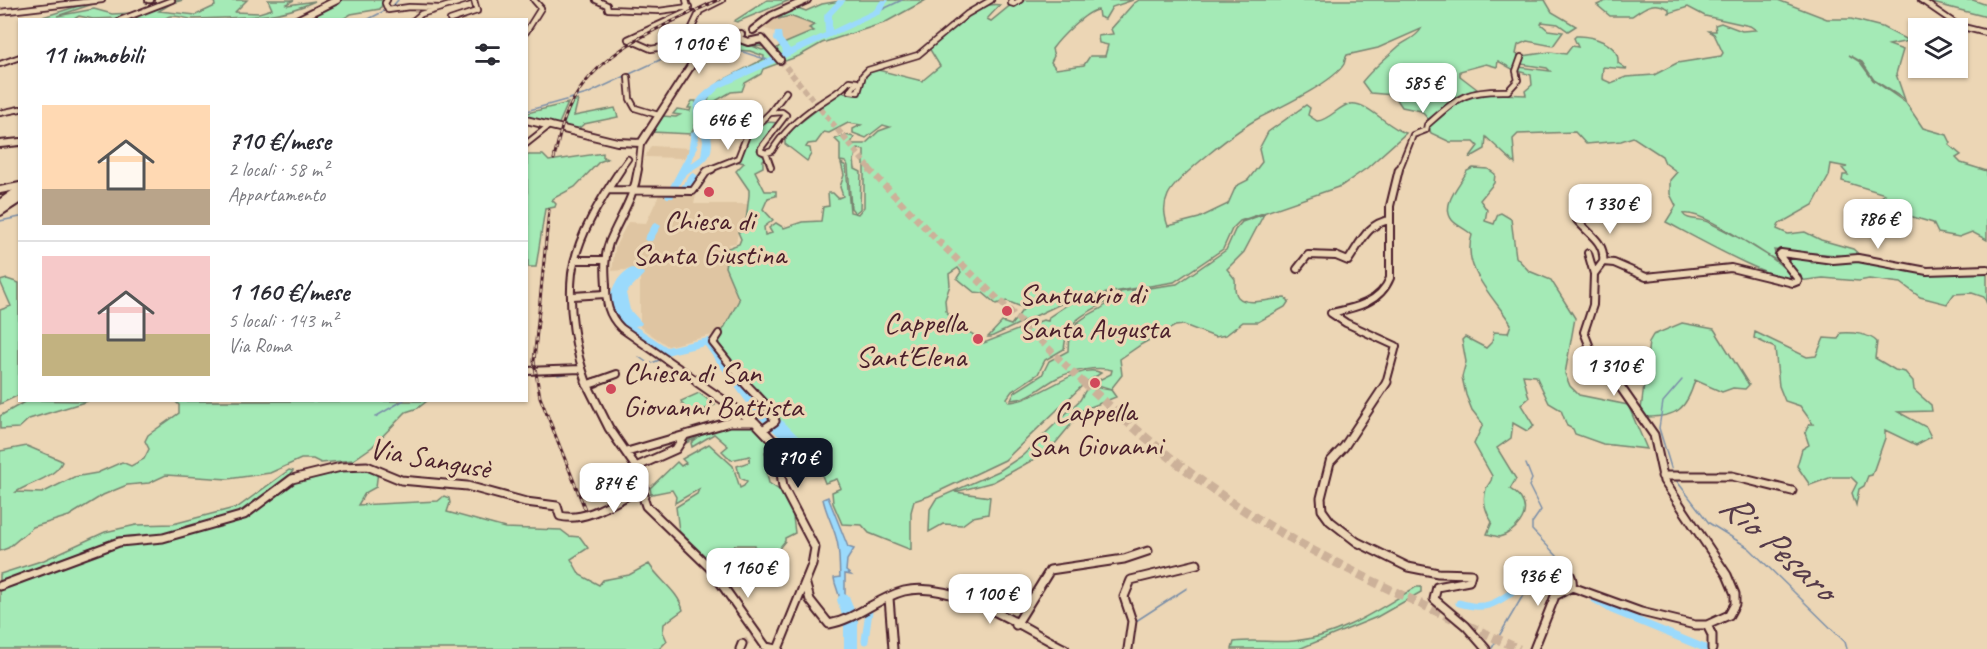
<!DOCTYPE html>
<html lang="it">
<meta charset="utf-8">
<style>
:root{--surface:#fff;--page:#f2f2f3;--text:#2b2b33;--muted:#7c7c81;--line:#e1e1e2;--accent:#111827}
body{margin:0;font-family:Caveat,sans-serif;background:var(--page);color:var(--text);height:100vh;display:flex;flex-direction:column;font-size:22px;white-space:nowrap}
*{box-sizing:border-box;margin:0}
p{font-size:20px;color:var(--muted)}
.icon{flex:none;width:33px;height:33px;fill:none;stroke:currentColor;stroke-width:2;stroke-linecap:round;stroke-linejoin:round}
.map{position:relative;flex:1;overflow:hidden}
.details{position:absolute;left:18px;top:18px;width:510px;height:384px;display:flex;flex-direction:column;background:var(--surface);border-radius:0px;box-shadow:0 2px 4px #0004}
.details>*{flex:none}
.controls{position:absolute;left:1908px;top:18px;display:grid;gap:12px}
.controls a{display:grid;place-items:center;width:60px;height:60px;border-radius:0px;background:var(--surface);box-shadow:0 2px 4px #0004;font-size:30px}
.price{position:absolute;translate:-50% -51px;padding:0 14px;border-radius:12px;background:#fff;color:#222;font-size:20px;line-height:39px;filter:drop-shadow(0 2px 3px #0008)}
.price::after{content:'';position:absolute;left:50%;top:36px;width:18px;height:14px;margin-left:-9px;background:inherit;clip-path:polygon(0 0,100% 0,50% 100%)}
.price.active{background:var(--accent);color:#fff}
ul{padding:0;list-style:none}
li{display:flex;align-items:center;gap:18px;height:150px;padding:0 24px}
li+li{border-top:2px solid var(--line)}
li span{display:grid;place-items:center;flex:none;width:168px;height:120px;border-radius:0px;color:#555}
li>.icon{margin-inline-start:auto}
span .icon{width:72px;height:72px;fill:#fffc;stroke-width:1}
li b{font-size:26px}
h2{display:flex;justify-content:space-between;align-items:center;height:72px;padding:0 24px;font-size:26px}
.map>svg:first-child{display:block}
.built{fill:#dfc5a2}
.green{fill:#a4eab6;stroke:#778470;stroke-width:1.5}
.water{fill:#9bdafc;stroke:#7b8fa8;stroke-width:1.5}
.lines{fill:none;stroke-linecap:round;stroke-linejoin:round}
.stream{stroke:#7b8fa8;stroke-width:1.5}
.canal{stroke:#9bdafc;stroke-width:7}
.river{fill:#9bdafc;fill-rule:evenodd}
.minor-tunnel{stroke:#ccb199;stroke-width:7;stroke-dasharray:7 4;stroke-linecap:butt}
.major-tunnel-far2{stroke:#ccb199;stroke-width:6;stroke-dasharray:6 3;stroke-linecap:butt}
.major-tunnel-far1{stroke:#ccb199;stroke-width:7;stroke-dasharray:7 4;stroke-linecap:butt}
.major-tunnel{stroke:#ccb199;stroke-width:9;stroke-dasharray:9 4.5;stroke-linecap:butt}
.minor-far2-casing{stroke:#4a1f2b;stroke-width:8}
.minor-far1-casing{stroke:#4a1f2b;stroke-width:10}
.minor-casing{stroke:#4a1f2b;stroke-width:11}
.major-casing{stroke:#4a1f2b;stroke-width:10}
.highway-far1-casing{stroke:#4a1f2b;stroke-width:10}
.highway-casing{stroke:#4a1f2b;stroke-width:12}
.minor-far2{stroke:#ecd6b5;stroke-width:4.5}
.minor-far1{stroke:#ecd6b5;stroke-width:6}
.minor{stroke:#ecd6b5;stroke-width:7}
.major{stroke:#ecd6b5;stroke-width:6}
.highway-far1{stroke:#ecd6b5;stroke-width:6}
.highway{stroke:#ecd6b5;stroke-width:8}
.rail-casing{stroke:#4a1f2b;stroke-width:3}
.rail{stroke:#ecd6b5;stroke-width:1.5;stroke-dasharray:4;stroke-linecap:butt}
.poi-dot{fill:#d1495b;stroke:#ecd6b5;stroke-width:2}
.labels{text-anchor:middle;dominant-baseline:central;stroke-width:6;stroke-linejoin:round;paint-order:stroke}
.poi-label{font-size:30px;fill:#4a1f2b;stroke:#ecd6b5}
.street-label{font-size:30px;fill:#4a1f2b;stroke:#ecd6b5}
.near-water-label{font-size:39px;font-style:italic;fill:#563b4a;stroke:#ecd6b5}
</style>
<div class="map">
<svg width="1987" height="649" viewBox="0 0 1987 649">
<rect width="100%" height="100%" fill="#ecd6b5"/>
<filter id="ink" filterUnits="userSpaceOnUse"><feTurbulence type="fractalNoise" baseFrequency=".0167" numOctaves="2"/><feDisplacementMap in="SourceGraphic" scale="12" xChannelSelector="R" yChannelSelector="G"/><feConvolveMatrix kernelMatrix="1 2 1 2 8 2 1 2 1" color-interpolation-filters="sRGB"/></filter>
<g filter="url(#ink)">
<path class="built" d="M783,13L781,21L790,16L815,25V30L785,43L779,38V33L762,28L769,19Z
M651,146L690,148L684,158L645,157Z
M659,195H696L694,204H748L745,229L738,232L736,243L729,244L726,268L738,301L720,333L668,346L640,327V272L635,269L612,271L615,247L628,222L646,223Z"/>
<path class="green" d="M98,0H105L57,16L94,9L112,14L133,13L119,18L93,19L79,16L74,19L33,20Z
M172,0H183L172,3L159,11L196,15L215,6L214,0H247L235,12L259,13L272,9L268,0H294L286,4L288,5L315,1C276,20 236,17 193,19C186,19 177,15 171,16C167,16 166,19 164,19C152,22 139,18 127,17Z
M339,0H384L380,9L351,14L343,19L303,20Z
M767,0H790L737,22L734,21Z
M846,0H926L884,23L822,43L799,56L763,69L761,74L745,83L742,91L731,92L712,103L711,107L707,106L709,98L705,97L721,81L764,59V56L750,51L714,49L729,45L726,42H713L732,38L762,45L765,47L750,45L762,50L767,49L771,53L781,45L814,31L809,28L814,25L790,16L778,19L795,7L806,11L822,4Z
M1022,0H1133L1112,7L1105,19L1099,17L1098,10C1087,10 1059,39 1052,49L1054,56L1051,62L1056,69L1084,65L1090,56H1105L1108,45L1099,43L1098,36L1113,34L1111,29L1133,4L1139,0H1545L1552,12L1576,26L1568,31L1558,24L1542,22L1541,24L1548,30L1563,32L1553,46L1527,41L1518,45L1516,54L1521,57L1514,70L1498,61L1497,67L1486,64L1460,71V76L1477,89L1458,98L1429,120L1421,111L1402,107L1394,95L1370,93L1362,82C1372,69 1386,58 1399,46C1407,40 1416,38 1421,29L1378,48L1347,55C1345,58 1345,61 1344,64C1334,82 1279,108 1259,118C1240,128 1176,177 1168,195C1163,206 1164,215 1168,226L1199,218L1228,204L1236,186L1248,180L1262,162L1259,149L1268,132L1306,105L1310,108L1308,115L1317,121C1330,120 1338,106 1350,104C1368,101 1387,128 1406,133L1367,168L1341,186L1240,221L1232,229L1223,249L1174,282L1071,299L991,337H988L1002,322L1011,325L1024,308L1007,301L996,304L983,293L974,292L957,278L961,272L958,268L949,274L950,285L945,300L946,311L954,323L974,335L973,338L984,343L1043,320L1048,321L1049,317L1073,301L1111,294L1109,300C1086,315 1067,317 1064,349L1045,360L1038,374L1012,391L1007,398L1009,402C1036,402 1079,361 1101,373L1084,384L1005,460L929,496L914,501L911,512V550L869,533L862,525L842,524L833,503L832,492L841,488L837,479L825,483L813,452L805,442L796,439L780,421L777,408L759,394L716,343L739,300L725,267L728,248L739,244L741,239L738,232L745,230L749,195V190L736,171L744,163L736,161C751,147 746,117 778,123L757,150L766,159L763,160V167L755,171L765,191H776V196L768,198L763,209L773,220L764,227L765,235L772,233L769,228L776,223L784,228L802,222L821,221L823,207L829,206L828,193H833L838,198L843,196L840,187L844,175L841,163L846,166L850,212L858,214L864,207V150L858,149L854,160L855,169L861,172L860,209L855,213L851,208L848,166L846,162L840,161V144L835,139L846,135L854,137L851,144H865L879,131L890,127L883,125L866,138L853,133V129L861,125L848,123L829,133L824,132L816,143L808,144L806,147L810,148L811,154L807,161L785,144V140L792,129L840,92L853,94L861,92L863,77L870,68L922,81L940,66L929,48C947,34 975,0 1000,5L987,19L991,21L1012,4Z
M1608,0H1778L1827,19H1851L1882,27L1909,41L1889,45L1903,50L1896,74L1905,100L1874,80L1862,62L1849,55L1860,62L1873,80L1906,103L1923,128L1947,135L1951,143L1949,145L1961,155L1956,158L1961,163L1987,171V240L1972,232L1959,237L1938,233L1933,223L1896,212L1880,198L1885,194L1842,181L1843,175H1848L1842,168L1847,167L1831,164L1829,176L1813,205L1779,224L1777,229L1788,234L1805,232L1821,240L1853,249L1862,257L1774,250L1778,261C1756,251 1706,211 1683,214C1687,221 1700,218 1708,222C1738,237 1771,253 1793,277C1778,285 1686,232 1666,222L1676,206L1670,194V180L1677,172L1665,163L1662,156L1633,137L1621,141L1586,144L1575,132L1518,134L1513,139L1515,164L1486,137L1485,149L1469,158L1478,146L1474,142H1450L1431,133L1428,125L1471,93L1526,95L1525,91L1532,85L1531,75L1518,71L1519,67L1550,71L1547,68L1521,64L1523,56L1550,52L1566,54L1572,46L1578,47L1574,38L1576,36C1592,35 1620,44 1618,63L1627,69L1603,67L1602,79L1611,83L1626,77L1654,75L1677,63L1721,56L1723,53L1714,34L1709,31H1716L1715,25L1721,23L1742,31L1756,30L1750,26L1705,16L1688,7L1669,13V9C1653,0 1645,7 1632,16H1610L1597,5Z
M1921,0H1973L1987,5V17Z
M578,100L574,116L615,108L618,117L584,124L577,130L562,127L572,102Z
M692,101H696V123L691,134L652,132L662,116L676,117L680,115L673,114L677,109L690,111L691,108H688Z
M568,103L558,126L527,119V113Z
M603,153V157L607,159L599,162L575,187L554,198L552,200L556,204L555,207L545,209L536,267H528L527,155H543L549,161Z
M1473,168L1488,169L1495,174L1494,183L1480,200L1487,210L1485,221L1494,224L1498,214L1501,213L1511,219L1516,257L1529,271L1551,280L1575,318L1565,374L1570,386L1579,395L1628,405L1647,449L1603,444L1575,434L1573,429L1567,426L1561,410L1549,403L1536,376L1523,375L1529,398L1521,405L1534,426L1527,431L1513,423L1511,438L1497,448L1516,479L1510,489C1514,492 1519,495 1521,499C1532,515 1514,533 1499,537L1487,534L1492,522C1486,512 1482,502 1486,489C1488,483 1492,483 1492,476L1474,444L1483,424L1472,410L1466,395L1462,377L1466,362L1462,340L1465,337L1486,348L1492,342L1494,332L1508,333L1511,324C1495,298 1461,269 1472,235C1466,229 1457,226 1452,220C1440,204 1461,184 1467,171Z
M1264,214L1244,252L1227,269L1235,279C1236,285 1233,291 1238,297C1247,307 1272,298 1285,298L1289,301L1285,307L1258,322H1243L1226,335L1215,337L1184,325L1175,326L1142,344L1120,359L1122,375L1111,389L1098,385L1097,381L1111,374L1112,370C1097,366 1070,371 1057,378C1040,387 1030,399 1011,400L1015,392L1042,375L1049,361L1068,351C1068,324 1079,320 1100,309C1107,305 1113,299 1120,295V292L1177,284L1226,250L1235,230L1242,222Z
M1781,253L1803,256L1812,263L1845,259L1913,268L1987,270V304L1984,297L1972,293L1954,294L1947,304L1920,297L1901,283L1869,279L1859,281L1823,278L1798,281Z
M7,279L19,283V395L0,404V310L11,306L0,281Z
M1682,323L1714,329L1749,385L1745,389L1733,388L1722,392L1695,380C1687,408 1678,417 1647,417L1641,410L1649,342L1653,335Z
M1755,332L1807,357L1816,356L1824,338L1838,339L1841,333C1852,332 1870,334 1877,342L1875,358L1895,370L1905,372L1913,381L1914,390L1931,405L1932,411L1898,412L1926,427L1931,437L1916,445L1885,430V438L1872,475L1868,476L1864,486L1859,489L1856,505L1852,493L1857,483L1851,477H1832L1810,485L1797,466L1802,449L1809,445L1805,433L1809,424H1813L1800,406L1785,401L1779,386L1775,348L1754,338Z
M1088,386L1111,390L1116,397L1083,410L1049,451L993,482L955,492L990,497L988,514L973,517L962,525L943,524L929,532L930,509L936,499L999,471L1022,456L1080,400Z
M699,393L715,405L689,416L681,401Z
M26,401V400L88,401L29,419L19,428L0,429V416Z
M395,401H427L418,408L406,412L372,447L353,460L321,463L313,459H301L270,473L228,479L166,475L149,483L127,485L103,495L69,516L33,527L8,548L0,551V451L27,446L60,460L62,462C55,478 29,483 16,492L42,493L74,477L97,473L122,462L131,466L144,459L149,449L145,441L148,435L179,413V405L175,401Z
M755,424L774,447L765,452L767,462L772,461L767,474L769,483L782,492L792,509L795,533L785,538V541L776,552L768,555V550H754L755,545H735L730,559L722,558V553H714L711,558H707L679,531L676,507L697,494L699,489L675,503L676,497L672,490L647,495L651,494L650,488L677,462L681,466L686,463L682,459L709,444L733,466L740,488L744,486L747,481L740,478L737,466L749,462L750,456L731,460L722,451L728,446L714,434L692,447L691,443L700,436L686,443C701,427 732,425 755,424Z
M357,464L378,471L376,487L365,493L358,505L438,501L444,496L449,498L450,503L447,512L505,528L561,530L569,536L580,537L588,548L571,559L580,575L599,585L603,580L629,575L649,564C659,580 678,591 683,610L664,624L663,632L667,641L659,649H0V585L105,545L162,538L248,510L284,481Z
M289,470L293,471L289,476L235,515L173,534L119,537L0,582V574L44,560L105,532L136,525L173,524L238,507Z
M1416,587H1421V592L1377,617L1299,649H1232L1234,642C1254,639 1274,643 1294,641C1339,637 1379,609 1416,587Z"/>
<path class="water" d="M828,497L848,547L854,549L847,560L846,571L851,575L845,574V594L852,611L845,614L835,583L834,578L840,577C839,564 840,549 836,537C832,523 826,513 823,499Z"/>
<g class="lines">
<path class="stream" d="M391,8L398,0
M877,12L902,0
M367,20L386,10
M704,50L743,52L771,61
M526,111L587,94L664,58L697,50
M0,221L20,217
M666,356L670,351
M639,357L649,364L662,359
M558,375L569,373
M375,417L404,400
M1526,464L1532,479L1529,486L1541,510L1532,523V530L1558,557V561
M1673,474L1659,428L1663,402L1682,380
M1676,480L1709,523L1749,548L1845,642L1847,649
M1136,621L1187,588
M1492,648L1522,597L1535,588L1556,565"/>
<path class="canal" d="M781,424L809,452
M1594,599L1612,610L1707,649
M1459,603C1498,615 1504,591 1536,579
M865,641L869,611"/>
<path class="river" d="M838,0H846L832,15V30L874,10L881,0H889L880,14L720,88C682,121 718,119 711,151C708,165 693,167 684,177C679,183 677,191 673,198H667L665,196L688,152L691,133L698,127C695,119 692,112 695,104C706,81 760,63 783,53L782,49L774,40L775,32H781L782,39L790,49L825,33L824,15ZM701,133L703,141L701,156L690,164L696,152L699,134Z
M694,173L698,176L697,178L685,193H679L677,191L679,189L691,174Z
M656,223L661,226L652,241H646L644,239L653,224Z
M632,268L636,269L637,271L643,272L644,274L626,293L630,310L642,323L641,325L635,326L667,347L708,338L712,339L763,408L792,435L794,438L792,441H784L755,414L705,346L666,355L662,354C640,340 598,320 613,288C616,280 624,271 632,268Z
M844,594L849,596L858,621V649H844V621L837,600L839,596Z"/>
<path class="minor-tunnel" d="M742,644L756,636"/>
<path class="major-tunnel-far2" d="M780,60L871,170"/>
<path class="major-tunnel-far1" d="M869,169L938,241L1084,383"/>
<path class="major-tunnel" d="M1083,382C1132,427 1183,471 1239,507C1327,564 1424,605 1519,649"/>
<g class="minor-far2-casing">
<path id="minor-far2" d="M148,0H151
M387,0L385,3L388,10L409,7L440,8
M596,0L607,5L608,9L659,11L689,7
M686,0L689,11L628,39L651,49L676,45L681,48L703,47
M1012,0L1011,3L1014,4L1020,0
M1921,0L1959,26L1987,33
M0,12L102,0
M120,20L172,0
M414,20L421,14L467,0
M450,20L477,11L474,0
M526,32L541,8L534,0
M678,45L688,36L700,11L722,0
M0,64L20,57
M628,77L630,99L635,108L658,115
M0,113L20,109
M770,113L782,112L786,115L761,148V151L766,153L772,151C783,132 801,116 819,104C830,96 841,92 849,81L857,82L850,91L858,92L863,75L868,70L918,55L967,14L991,0
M526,144L550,125
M766,153L771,167
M620,170L628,159
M638,170L641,143L638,142
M708,170L738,158L747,135L770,113L786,92
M1399,170L1413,135L1426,130L1427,125C1459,97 1464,90 1508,91L1518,80L1516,71L1521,57"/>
</g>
<g class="minor-far1-casing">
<path id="minor-far1" d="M638,169C634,199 620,216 609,243C604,257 605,271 606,285C606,303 608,315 621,328L700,383
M0,190L20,186
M608,190L693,191L707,171L712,169
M1577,220C1588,234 1606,242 1603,262
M1588,253L1594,274
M576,260H605
M1297,269L1308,255L1336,256L1348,261C1360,244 1367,223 1390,220
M573,296L605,294
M719,334L713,343L745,383
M526,371L581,369
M587,383C575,351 568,308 572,273C577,237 601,199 621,169
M592,383L617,374
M1386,383L1396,346L1346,323L1331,313C1355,308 1380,303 1390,278V206L1399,169
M1618,383L1593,355L1584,332L1593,305L1594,274L1603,262L1614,263L1646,277L1731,268L1793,283L1798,281L1797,278L1779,255L1781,253L1833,260L1858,258L1927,271L1987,269"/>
</g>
<g class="minor-casing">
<path id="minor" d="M586,382L609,428L636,467L644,496
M697,382L755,422L777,445L783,487L815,548L812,565L778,649
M744,382C756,396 768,404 775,421L764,429
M1387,382L1344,447L1330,462L1321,498L1322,510L1330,521L1357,542L1408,567L1438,573L1471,574L1469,581L1437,587L1434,599L1466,626L1486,649
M587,385L596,382
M731,422H754
M627,452L730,422L741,412
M638,466L676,449L685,435
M1662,476H1732L1792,491
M644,500L646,506L710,568L766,647L776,649
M710,568L777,554
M806,585L810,600L829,624C857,619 877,598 904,591C952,579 1023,628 1065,649
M0,586L119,542L163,538L244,515L292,479L341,467L367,466L401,480L467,486L526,502L557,506L560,516C588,523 619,498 644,487
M1572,587L1641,612L1695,625H1707L1729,615L1735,604V594L1727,575L1664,481L1654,435L1617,382
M889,598L893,649
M1016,625L1050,570L1124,559L1148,551
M1707,625L1712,635V649
M740,649L742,644
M1128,649L1132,621L1124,597L1131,580L1197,564
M1534,649L1555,596L1572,587C1574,574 1566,570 1556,563"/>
</g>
<g class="major-casing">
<path id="major" d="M753,30L771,16L807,0
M732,36L748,42L762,39
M762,39L780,60
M526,120L617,142L641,143L703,47L719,38L741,34
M0,144L20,142"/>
</g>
<g class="highway-far1-casing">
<path id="highway-far1" d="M297,20L337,0"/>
</g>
<g class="highway-casing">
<path id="highway" d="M0,204L20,190
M0,211L20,198"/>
</g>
<use href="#minor-far2" class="minor-far2"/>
<use href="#minor-far1" class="minor-far1"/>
<use href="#minor" class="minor"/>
<use href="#major" class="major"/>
<use href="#highway-far1" class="highway-far1"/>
<use href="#highway" class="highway"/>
<g class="rail-casing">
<path id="rail" d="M554,159C559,138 563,116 575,97C606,46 667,24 719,0
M549,210L534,361L540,397L585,509"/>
</g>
<use href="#rail" class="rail"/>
</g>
</g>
<g class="poi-dot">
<circle cx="709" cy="192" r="6"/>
<circle cx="1007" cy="311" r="6"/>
<circle cx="978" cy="339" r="6"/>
<circle cx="1095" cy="383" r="6"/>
<circle cx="611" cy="389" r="6"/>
</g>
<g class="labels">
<g class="poi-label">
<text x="709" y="220">Chiesa di<tspan x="709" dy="34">Santa Giustina</tspan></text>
<text x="1019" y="294" text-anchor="start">Santuario di<tspan x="1019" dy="34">Santa Augusta</tspan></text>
<text x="966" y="322" text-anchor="end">Cappella<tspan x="966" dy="34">Sant'Elena</tspan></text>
<text x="623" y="372" text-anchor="start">Chiesa di San<tspan x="623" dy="34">Giovanni Battista</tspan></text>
<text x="1095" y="411">Cappella<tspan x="1095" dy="34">San Giovanni</tspan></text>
</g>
<g class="street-label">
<text transform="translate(430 458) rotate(10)">Via Sangusè</text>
</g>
<g class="near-water-label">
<text transform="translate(1778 546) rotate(42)">Rio Pesaro</text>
</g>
</g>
</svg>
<div class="controls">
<a><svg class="icon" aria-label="layers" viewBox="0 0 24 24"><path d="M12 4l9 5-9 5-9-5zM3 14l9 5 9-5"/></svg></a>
</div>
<b class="price" style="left:699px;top:75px">1 010 €</b>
<b class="price" style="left:1423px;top:114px">585 €</b>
<b class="price" style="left:728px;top:151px">646 €</b>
<b class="price" style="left:1610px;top:235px">1 330 €</b>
<b class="price" style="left:1878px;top:250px">786 €</b>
<b class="price" style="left:1614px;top:397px">1 310 €</b>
<b class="price active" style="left:798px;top:489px">710 €</b>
<b class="price" style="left:614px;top:514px">874 €</b>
<b class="price" style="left:748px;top:599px">1 160 €</b>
<b class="price" style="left:1538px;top:607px">936 €</b>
<b class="price" style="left:990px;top:625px">1 100 €</b>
<section class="details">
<h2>11 immobili<svg class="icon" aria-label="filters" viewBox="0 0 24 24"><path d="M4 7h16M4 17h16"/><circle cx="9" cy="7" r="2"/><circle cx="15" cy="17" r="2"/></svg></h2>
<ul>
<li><span style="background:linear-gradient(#ffd9b3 70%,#b9a48a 0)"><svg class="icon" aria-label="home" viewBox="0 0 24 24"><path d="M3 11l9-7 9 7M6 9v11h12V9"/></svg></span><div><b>710 €/mese</b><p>2 locali · 58 m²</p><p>Appartamento</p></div></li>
<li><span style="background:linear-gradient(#f6c9c9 65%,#c2b280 0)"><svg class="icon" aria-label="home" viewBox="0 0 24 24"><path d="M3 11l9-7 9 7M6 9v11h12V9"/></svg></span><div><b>1 160 €/mese</b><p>5 locali · 143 m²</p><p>Via Roma</p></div></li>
</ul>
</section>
</div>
